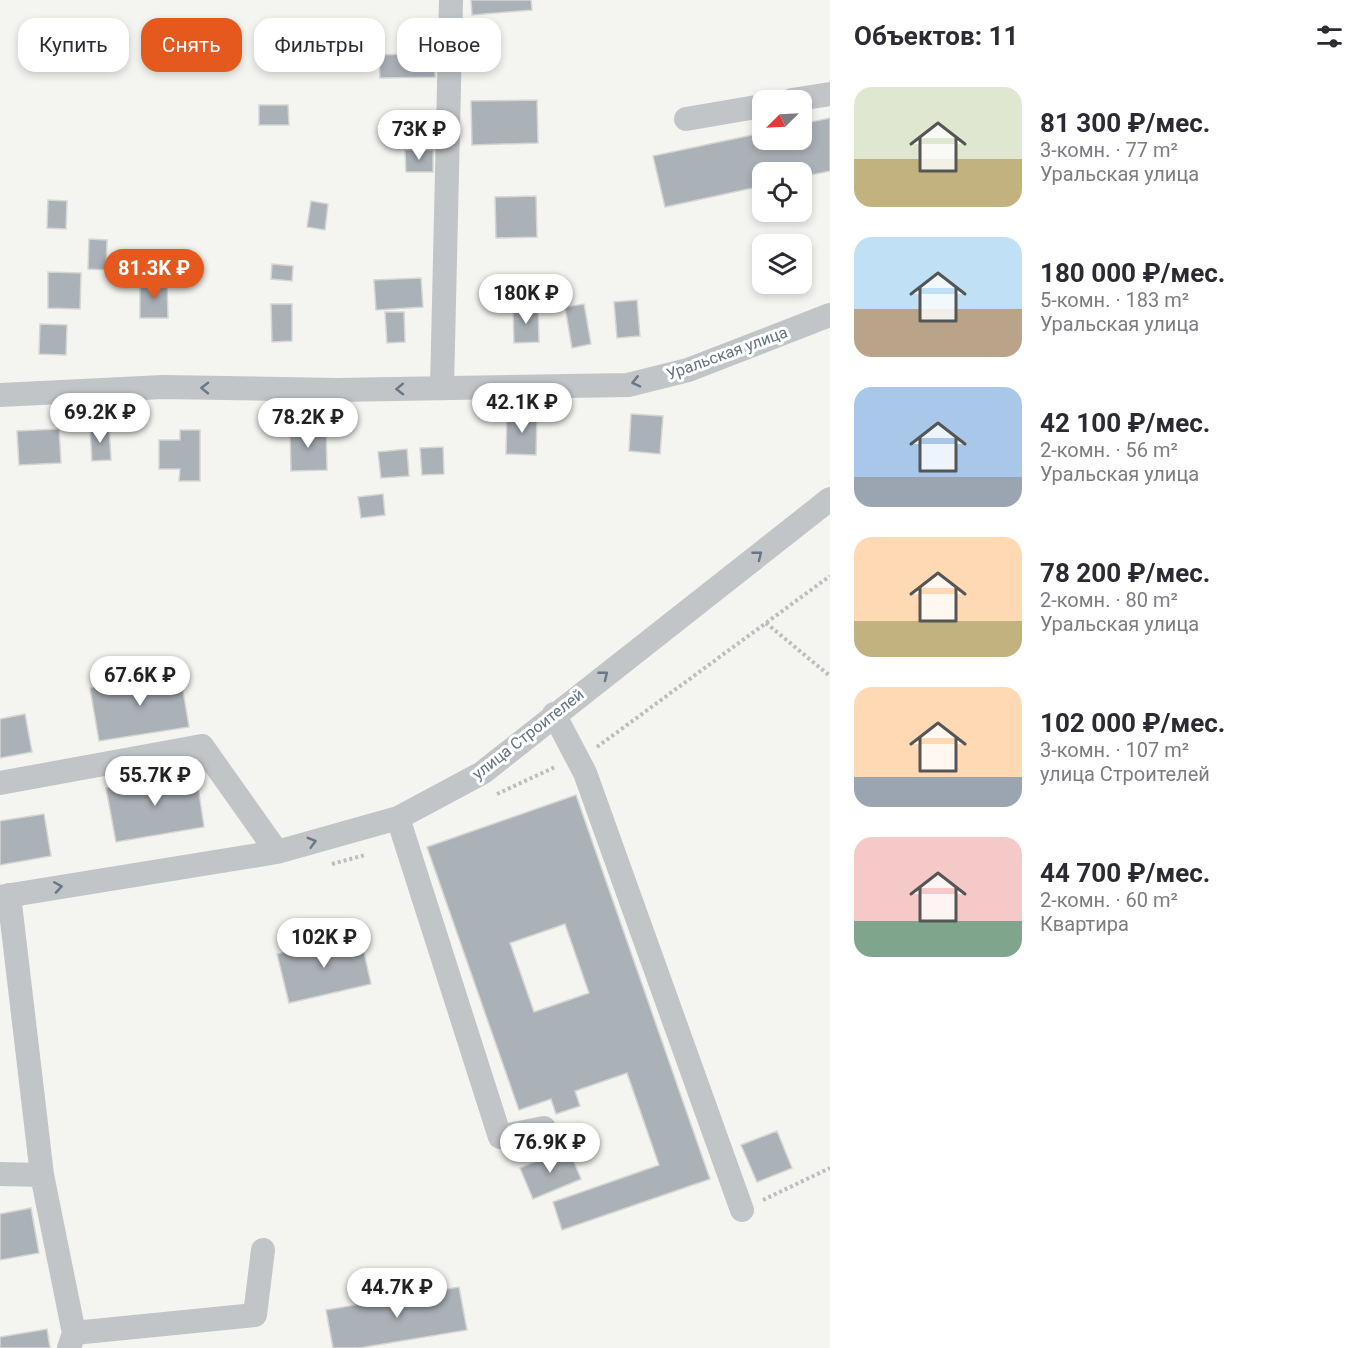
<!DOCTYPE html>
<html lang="ru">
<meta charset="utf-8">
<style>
:root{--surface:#fff;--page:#f7f7f7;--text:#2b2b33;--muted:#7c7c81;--accent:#e5591f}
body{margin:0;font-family:Roboto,sans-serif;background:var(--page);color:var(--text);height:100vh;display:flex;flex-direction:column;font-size:22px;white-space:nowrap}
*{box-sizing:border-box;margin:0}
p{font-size:20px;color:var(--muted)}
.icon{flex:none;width:33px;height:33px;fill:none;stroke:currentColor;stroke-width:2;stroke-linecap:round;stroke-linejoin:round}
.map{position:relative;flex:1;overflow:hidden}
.drawer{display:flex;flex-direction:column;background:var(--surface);width:540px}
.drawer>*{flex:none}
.hud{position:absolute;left:18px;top:18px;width:570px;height:54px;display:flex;gap:12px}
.needle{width:39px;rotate:246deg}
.buttons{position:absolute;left:752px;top:90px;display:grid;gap:12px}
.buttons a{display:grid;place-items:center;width:60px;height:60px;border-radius:12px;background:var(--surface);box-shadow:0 3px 9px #0003;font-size:30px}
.price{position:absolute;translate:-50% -51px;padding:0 14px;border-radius:21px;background:#fff;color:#222;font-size:20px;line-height:39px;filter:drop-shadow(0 2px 3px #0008)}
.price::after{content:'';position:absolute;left:50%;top:36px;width:18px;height:14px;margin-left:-9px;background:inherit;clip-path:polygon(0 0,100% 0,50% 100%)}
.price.active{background:var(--accent);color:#fff}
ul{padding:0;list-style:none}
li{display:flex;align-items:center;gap:18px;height:150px;padding:0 24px}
li span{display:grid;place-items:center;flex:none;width:168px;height:120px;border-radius:18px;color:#555}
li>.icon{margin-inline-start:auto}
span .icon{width:72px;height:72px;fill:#fffc;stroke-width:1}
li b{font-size:26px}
h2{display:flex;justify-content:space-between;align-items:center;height:72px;padding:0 24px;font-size:26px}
.pill{padding:0 21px;border-radius:18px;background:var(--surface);box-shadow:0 3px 9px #0003;font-size:21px;line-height:54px}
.pill.active{background:var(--accent);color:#fff}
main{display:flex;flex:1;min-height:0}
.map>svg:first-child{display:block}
.building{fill:#aab1b7;stroke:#d5d5d3;stroke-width:1.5;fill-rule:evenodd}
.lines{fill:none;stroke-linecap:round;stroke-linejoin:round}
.path{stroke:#bbbdbf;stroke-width:4;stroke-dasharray:3 3;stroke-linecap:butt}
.minor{stroke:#c1c5c8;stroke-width:24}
.oneway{stroke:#687686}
.labels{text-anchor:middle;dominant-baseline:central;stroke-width:6;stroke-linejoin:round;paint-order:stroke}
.street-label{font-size:16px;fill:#637282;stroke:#fff}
</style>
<main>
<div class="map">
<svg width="830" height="1348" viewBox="0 0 830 1348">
<rect width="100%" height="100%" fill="#f4f4f0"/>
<path class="building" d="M471,0H531L532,10L472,15Z
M434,53L435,77L380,78L379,55Z
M537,100L538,143L472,145L471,101Z
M259,105H288L289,125H259Z
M830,118V171L801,177V172H762V186L665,207L653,156L762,133V140H801V124Z
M405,150H433V172H406Z
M536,196L537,237L496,238L495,197Z
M48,200L67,201L66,229L47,228Z
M311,201L328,204L325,230L307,227Z
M89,239L107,240L106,270L88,269Z
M272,264L293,266L292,281L271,279Z
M48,272L81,273L80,309L48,308Z
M421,278L423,307L376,310L374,280Z
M167,281L168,318H140V282Z
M637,300L640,336L617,338L614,302Z
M271,304H292V341L272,342Z
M584,304L591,344L572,348L565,307Z
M538,306L539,342L514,343L513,308Z
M385,312H404L405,342L387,343Z
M40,324L67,325L66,355L39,354Z
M507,412L537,413L536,455L506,454Z
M631,414L663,416L660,454L629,451Z
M109,427L111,460L92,461L90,428Z
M326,428L327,470L291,471L290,429Z
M59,429L61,463L19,465L17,431Z
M180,430H200V481H179L180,469H159V440H180Z
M443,447L444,474L422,475L420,448Z
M407,449L409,476L381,478L378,452Z
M383,494L385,515L361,518L358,497Z
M180,673L189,727L99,741L90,688Z
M25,714L32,752L0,758V719Z
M196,773L204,827L116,842L106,788Z
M576,795L710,1179L562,1230L553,1202L659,1165L627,1073L575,1091L580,1106L556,1114L551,1099L519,1110L427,847ZM565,924L589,993L534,1012L510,943Z
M44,814L51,856L0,865V821Z
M360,935L371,984L289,1003L277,954Z
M777,1131L792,1168L757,1182L741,1145Z
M568,1148L581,1179L533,1199L520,1168Z
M31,1208L39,1253L0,1260V1214Z
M459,1287L467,1330L359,1348H333L326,1310Z
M47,1329L50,1348H0V1337Z"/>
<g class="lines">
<path class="path" d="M766,623L830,676
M597,747L830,576
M497,794L555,767
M332,864L365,855
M763,1200L830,1168"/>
<path class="minor" d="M792,100L830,94
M686,119L762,106
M442,388L451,0
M0,395L163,387L337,390L628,385L688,370L830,315
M554,714L585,773L742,1210
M0,783L202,746L277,852
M398,818L500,1137L544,1128
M9,895L42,1175L74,1333
M0,897L277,852L398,818L482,773L830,499
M0,1174L42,1175
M69,1348L74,1333L255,1315L263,1250"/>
</g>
<defs><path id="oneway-chevron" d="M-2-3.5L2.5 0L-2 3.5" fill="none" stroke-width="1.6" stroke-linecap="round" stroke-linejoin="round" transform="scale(1.5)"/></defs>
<g class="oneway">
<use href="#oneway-chevron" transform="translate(636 382) rotate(167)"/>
<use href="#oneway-chevron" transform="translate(205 388) rotate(-179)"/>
<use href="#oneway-chevron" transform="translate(400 389) rotate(179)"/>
<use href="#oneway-chevron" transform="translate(758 555) rotate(-38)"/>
<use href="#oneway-chevron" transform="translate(604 675) rotate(-38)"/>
<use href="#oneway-chevron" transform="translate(312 842) rotate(-16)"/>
<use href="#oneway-chevron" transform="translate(58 887) rotate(-9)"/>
</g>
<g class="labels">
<g class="street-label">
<text transform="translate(727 353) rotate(-20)">Уральская улица</text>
<text transform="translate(528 734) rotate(-38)">улица Строителей</text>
</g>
</g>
</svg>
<div class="buttons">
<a><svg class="needle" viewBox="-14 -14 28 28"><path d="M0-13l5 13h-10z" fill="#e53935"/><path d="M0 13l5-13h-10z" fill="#7c7c81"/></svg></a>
<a><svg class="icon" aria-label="locate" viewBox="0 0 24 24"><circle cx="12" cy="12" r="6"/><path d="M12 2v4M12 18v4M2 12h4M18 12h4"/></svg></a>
<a><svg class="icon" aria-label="layers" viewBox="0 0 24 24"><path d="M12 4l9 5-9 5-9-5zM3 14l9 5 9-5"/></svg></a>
</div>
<b class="price" style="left:419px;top:161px">73K ₽</b>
<b class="price active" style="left:154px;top:300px">81.3K ₽</b>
<b class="price" style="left:526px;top:325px">180K ₽</b>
<b class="price" style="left:522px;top:434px">42.1K ₽</b>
<b class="price" style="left:100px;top:444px">69.2K ₽</b>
<b class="price" style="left:308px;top:449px">78.2K ₽</b>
<b class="price" style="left:140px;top:707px">67.6K ₽</b>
<b class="price" style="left:155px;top:807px">55.7K ₽</b>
<b class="price" style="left:324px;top:969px">102K ₽</b>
<b class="price" style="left:550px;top:1174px">76.9K ₽</b>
<b class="price" style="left:397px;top:1319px">44.7K ₽</b>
<div class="hud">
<a class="pill">Купить</a>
<a class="pill active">Снять</a>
<a class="pill">Фильтры</a>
<a class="pill">Новое</a>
</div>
</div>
<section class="drawer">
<h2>Объектов: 11<svg class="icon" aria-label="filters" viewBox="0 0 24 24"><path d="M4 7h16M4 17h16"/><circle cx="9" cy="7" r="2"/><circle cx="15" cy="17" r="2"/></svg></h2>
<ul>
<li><span style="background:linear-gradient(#dfe7d0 60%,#c2b280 0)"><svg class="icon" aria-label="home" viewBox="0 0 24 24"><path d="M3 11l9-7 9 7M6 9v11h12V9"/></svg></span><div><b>81 300 ₽/мес.</b><p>3-комн. · 77 m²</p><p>Уральская улица</p></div></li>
<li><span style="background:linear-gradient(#bfe0f5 60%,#b9a48a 0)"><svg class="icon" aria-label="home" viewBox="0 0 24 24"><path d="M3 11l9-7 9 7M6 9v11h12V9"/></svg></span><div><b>180 000 ₽/мес.</b><p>5-комн. · 183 m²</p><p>Уральская улица</p></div></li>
<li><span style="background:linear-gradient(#a9c7e8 75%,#9aa5b1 0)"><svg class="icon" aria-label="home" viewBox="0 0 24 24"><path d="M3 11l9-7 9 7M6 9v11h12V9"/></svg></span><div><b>42 100 ₽/мес.</b><p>2-комн. · 56 m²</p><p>Уральская улица</p></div></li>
<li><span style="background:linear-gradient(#ffd9b3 70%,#c2b280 0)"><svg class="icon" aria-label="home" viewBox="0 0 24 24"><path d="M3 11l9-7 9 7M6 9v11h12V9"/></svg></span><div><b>78 200 ₽/мес.</b><p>2-комн. · 80 m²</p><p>Уральская улица</p></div></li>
<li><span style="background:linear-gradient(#ffd9b3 75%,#9aa5b1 0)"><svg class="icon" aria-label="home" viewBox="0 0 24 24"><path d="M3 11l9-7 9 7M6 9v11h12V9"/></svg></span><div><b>102 000 ₽/мес.</b><p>3-комн. · 107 m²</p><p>улица Строителей</p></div></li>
<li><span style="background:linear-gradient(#f6c9c9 70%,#7fa58c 0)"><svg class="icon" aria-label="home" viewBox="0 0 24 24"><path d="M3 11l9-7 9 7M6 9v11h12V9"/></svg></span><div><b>44 700 ₽/мес.</b><p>2-комн. · 60 m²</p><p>Квартира</p></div></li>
</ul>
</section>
</main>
